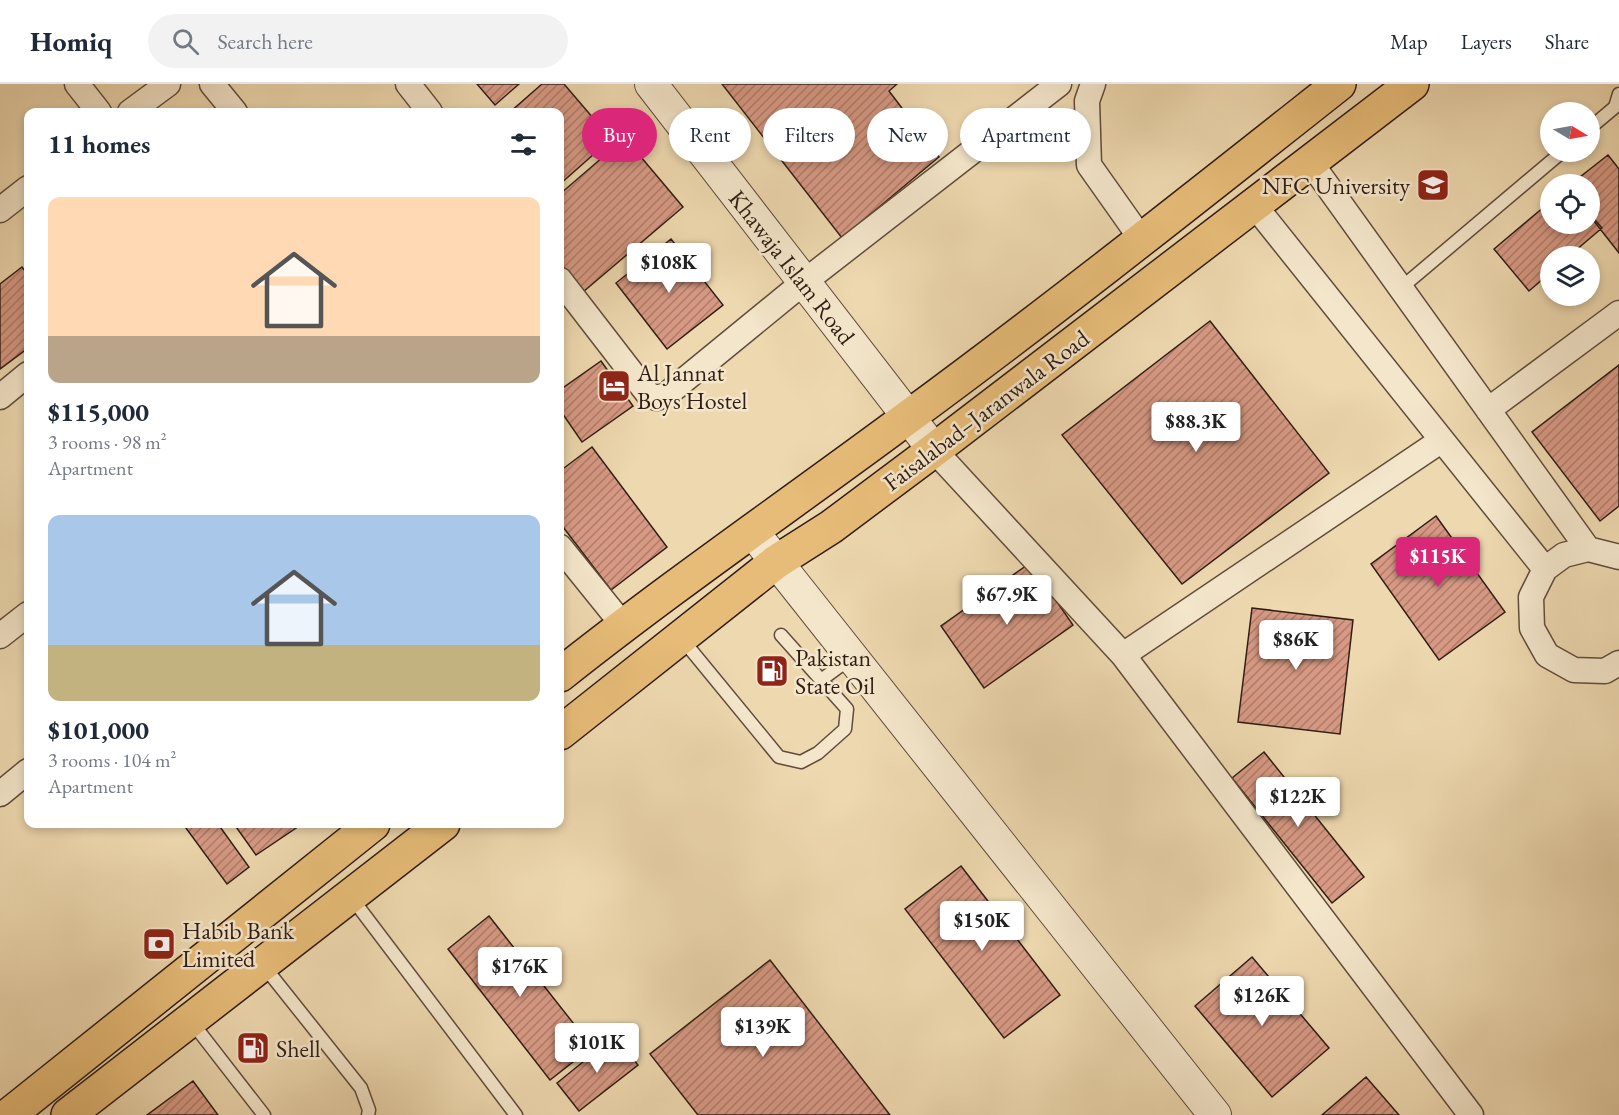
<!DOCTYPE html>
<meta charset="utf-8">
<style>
:root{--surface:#fff;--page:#f2f2f3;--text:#1f2937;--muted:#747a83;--line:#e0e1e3;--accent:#db2777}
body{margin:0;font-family:"EB Garamond",serif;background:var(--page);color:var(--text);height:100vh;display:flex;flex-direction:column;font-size:22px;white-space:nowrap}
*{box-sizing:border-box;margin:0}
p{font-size:20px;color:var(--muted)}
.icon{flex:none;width:33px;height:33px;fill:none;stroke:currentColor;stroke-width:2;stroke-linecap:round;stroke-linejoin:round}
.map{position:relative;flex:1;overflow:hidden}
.side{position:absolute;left:24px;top:24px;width:540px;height:720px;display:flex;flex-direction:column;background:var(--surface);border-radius:12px;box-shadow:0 3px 9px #0003}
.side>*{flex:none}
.banner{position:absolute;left:582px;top:24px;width:570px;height:54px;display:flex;gap:12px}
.needle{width:39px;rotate:100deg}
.controls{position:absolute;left:1540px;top:18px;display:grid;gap:12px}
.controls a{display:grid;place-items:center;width:60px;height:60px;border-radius:50%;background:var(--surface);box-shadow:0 3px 9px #0003;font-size:30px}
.price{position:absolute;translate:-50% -51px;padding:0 14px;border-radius:6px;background:#fff;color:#222;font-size:20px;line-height:39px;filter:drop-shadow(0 2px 3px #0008)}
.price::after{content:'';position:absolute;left:50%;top:36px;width:18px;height:14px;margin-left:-9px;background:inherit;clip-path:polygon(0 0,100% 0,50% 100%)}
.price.selected{background:var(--accent);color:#fff}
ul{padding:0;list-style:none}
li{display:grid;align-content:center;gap:12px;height:318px;padding:0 24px}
li span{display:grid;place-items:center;height:186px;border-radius:12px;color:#555}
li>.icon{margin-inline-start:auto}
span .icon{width:108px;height:108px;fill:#fffc;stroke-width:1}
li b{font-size:26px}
h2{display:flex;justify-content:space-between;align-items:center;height:72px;padding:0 24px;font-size:26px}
.tag{padding:0 21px;border-radius:27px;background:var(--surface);box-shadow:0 3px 9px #0003;font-size:21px;line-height:54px}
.tag.selected{background:var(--accent);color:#fff}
header{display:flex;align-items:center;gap:36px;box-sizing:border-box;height:84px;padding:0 30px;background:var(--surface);border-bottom:2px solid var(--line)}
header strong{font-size:28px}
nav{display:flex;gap:33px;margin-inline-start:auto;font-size:21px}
.search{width:420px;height:54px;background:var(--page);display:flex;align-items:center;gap:15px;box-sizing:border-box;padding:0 21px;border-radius:33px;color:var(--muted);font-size:22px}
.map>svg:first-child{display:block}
.building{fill:url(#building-hatch);stroke:#301d15;stroke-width:1.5}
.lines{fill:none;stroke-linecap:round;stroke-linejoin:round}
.service-casing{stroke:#604c3c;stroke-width:15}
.minor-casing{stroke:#604c3c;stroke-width:27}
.tertiary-casing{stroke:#604c3c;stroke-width:34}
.primary-casing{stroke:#301d15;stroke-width:36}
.service{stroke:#f4e6cb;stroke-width:12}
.minor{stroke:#f4e6cb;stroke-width:24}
.tertiary{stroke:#f4e6cb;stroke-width:32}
.primary{stroke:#e7bc78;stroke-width:33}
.labels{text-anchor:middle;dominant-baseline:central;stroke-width:5;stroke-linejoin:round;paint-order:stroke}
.poi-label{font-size:24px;fill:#301d15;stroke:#f4e6cb;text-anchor:start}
.street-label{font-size:24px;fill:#301d15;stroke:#f4e6cb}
</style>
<header>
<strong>Homiq</strong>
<div class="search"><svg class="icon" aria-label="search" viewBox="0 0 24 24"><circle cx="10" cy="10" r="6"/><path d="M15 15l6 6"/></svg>Search here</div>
<nav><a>Map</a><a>Layers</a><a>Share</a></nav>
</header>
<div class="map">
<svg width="1619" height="1031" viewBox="0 0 1619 1031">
<defs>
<pattern id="building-hatch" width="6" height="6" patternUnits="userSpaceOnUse" patternTransform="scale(1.5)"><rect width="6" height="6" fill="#d79984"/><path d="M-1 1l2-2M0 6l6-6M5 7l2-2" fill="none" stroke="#af7c6b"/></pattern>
</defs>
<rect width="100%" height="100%" fill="#eed8af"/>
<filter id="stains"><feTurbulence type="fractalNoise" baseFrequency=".00333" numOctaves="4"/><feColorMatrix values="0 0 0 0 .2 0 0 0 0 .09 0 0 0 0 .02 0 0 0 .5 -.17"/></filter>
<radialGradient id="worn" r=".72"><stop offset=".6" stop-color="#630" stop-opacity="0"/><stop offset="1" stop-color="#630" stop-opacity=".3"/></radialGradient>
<path class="building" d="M477,0H519L495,21Z
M542,0H564L611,55L560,100V28H510Z
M722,0H897L889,7L939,73L842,154Z
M625,54L683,123L583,208L560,181V110Z
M1608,71L1619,85V169L1590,132V100H1571Z
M1551,117V140H1590V130L1602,144L1569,172H1551V188L1529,207L1494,165Z
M671,155L723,221L667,265L616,199Z
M22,183L28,191V264L0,285V200Z
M1210,237L1329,389L1182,500L1062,351Z
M601,277L633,322L582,358L560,326V306Z
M1619,281V422L1600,437L1532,348Z
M592,363L667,463L611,506L560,439V387Z
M1436,432L1505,528L1439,576L1371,480Z
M1030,479L1073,541L984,604L941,542Z
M1252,524L1353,536L1340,650L1238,638Z
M1264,668L1364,793L1332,819L1232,694Z
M183,740H218L249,783L227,800Z
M234,740H302L256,771Z
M961,782L1060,911L1004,954L905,825Z
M489,832L592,963L550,996L448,865Z
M1252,873L1329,964L1272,1013L1195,922Z
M770,876L890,1031H698L650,970Z
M615,952L638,981L579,1027L557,999Z
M1366,993L1399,1031H1322Z
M193,997L218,1031H147Z"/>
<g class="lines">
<g class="service-casing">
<path id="service" d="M1590,44L1615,23L1619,10
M1401,204L1562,68
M682,555L779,673L801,678L818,669L845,645L847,625L781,551
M821,596L851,574
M351,813L516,1031
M263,881L361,1004L369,1026L368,1031
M191,937L264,1031"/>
</g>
<g class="minor-casing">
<path id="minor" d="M77,0L99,28
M212,0L235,28
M408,0L430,28
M1093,0L1087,17L1089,81L1142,156
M130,28L168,0
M1311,79L1588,465
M1255,122L1545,485
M0,126L28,104
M560,196L648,310L656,314L666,311L804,198L1059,0
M0,313L28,290
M1488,326L1619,229
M934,366L1123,571L1471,1031
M560,463L623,541
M1619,473L1588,465L1564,471L1545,485L1531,513L1532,544L1547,571L1574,586L1605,587L1619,579
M0,552L28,530
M1123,571L1442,356
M0,710L28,687"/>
</g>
<g class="tertiary-casing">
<path id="tertiary" d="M651,0L934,366
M752,447L1215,1031"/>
</g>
<g class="primary-casing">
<path id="primary" d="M560,591C672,502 791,420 907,334C1054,226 1196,113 1339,0
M560,649L776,478L831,443L934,366L1412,0
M9,1031L373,740
M68,1031L443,740"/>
</g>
<use href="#service" class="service"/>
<use href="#minor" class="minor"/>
<use href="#tertiary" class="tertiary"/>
<use href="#primary" class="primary"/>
</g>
<defs>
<g id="school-square" transform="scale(1.725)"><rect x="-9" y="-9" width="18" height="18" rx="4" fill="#8f2418" stroke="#f4e6cb"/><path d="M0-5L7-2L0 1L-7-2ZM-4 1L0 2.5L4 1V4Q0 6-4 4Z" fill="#fff"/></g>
<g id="hotel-square" transform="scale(1.725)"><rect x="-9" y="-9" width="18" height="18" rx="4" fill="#8f2418" stroke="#f4e6cb"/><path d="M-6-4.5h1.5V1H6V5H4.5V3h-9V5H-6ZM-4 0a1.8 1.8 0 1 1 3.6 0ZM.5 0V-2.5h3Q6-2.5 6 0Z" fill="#fff"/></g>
<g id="fuel-square" transform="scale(1.725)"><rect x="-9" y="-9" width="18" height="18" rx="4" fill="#8f2418" stroke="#f4e6cb"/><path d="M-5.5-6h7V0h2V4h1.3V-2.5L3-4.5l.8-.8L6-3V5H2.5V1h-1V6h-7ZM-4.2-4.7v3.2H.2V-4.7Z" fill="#fff"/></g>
<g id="bank-square" transform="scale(1.725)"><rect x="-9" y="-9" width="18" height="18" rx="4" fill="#8f2418" stroke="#f4e6cb"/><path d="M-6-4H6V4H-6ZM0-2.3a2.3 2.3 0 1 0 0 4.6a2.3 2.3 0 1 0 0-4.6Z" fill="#fff"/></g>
</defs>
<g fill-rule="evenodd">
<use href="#school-square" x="1433" y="101"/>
<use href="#hotel-square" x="614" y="302"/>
<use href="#fuel-square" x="772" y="587"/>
<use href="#bank-square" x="159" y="860"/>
<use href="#fuel-square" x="253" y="964"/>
</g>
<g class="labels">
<g class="poi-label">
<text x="1410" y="101" text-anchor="end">NFC University</text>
<text x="637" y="288">Al Jannat<tspan x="637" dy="28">Boys Hostel</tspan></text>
<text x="795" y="573">Pakistan<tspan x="795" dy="28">State Oil</tspan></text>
<text x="182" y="846">Habib Bank<tspan x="182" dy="28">Limited</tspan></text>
<text x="276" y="964">Shell</text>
</g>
<g class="street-label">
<text transform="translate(792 183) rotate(52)">Khawaja Islam Road</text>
<text transform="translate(986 326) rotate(-37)">Faisalabad–Jaranwala Road</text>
</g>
</g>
<rect width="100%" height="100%" filter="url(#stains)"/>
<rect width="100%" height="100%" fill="url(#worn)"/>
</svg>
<div class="controls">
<a><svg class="needle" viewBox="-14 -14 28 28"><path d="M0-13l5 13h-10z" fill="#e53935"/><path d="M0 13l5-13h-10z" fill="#747a83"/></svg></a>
<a><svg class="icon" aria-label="locate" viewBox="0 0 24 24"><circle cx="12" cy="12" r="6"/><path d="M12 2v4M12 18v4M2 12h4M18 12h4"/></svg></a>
<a><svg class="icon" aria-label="layers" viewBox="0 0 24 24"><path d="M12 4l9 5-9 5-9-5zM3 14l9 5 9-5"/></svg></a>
</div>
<b class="price" style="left:669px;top:210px">$108K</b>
<b class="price" style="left:1196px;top:369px">$88.3K</b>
<b class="price selected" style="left:1438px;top:504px">$115K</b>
<b class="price" style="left:1007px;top:542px">$67.9K</b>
<b class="price" style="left:1296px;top:587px">$86K</b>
<b class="price" style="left:1298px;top:744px">$122K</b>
<b class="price" style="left:982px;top:868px">$150K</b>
<b class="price" style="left:520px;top:914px">$176K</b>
<b class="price" style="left:1262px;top:943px">$126K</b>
<b class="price" style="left:763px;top:974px">$139K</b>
<b class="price" style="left:597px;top:990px">$101K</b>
<div class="banner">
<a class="tag selected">Buy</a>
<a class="tag">Rent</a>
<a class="tag">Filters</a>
<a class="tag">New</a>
<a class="tag">Apartment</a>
</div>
<section class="side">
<h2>11 homes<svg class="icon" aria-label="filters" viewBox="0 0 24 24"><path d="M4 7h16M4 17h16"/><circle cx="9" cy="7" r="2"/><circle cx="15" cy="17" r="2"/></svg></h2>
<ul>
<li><span style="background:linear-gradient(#ffd9b3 75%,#b9a48a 0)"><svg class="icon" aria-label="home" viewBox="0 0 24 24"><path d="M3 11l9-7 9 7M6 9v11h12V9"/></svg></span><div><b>$115,000</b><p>3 rooms · 98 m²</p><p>Apartment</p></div></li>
<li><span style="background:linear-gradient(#a9c7e8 70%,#c2b280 0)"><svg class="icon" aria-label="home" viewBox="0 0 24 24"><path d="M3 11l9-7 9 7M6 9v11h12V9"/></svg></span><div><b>$101,000</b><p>3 rooms · 104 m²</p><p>Apartment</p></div></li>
</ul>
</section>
</div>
